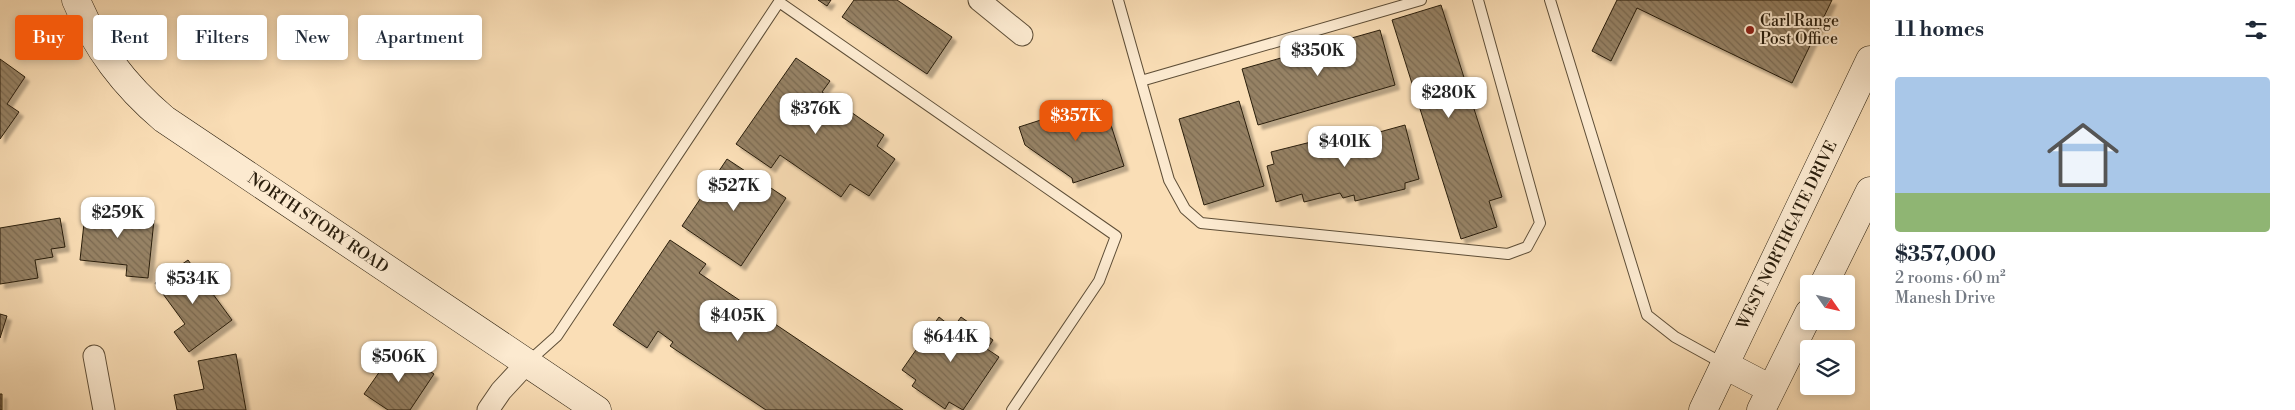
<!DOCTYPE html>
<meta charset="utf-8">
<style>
:root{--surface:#fff;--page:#f6f6f7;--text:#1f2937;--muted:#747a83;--accent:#ea580c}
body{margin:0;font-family:"Libre Bodoni",serif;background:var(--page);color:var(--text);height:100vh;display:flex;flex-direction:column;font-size:19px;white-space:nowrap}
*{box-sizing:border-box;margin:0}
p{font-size:16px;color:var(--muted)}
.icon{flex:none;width:28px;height:28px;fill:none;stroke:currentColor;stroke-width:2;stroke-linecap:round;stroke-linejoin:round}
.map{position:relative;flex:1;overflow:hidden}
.panel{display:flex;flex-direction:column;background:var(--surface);width:425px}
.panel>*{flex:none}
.top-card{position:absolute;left:15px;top:15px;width:475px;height:45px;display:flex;gap:10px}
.needle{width:32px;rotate:124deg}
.fabs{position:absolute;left:1800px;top:275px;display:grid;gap:10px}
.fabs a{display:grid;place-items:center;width:55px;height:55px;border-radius:5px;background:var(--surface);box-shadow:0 2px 8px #0003;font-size:25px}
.price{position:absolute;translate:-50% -42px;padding:0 11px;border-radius:10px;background:#fff;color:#222;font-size:16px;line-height:32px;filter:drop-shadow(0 1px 2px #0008)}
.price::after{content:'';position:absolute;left:50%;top:30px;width:15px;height:11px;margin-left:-8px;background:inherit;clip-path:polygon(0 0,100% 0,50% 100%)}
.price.on{background:var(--accent);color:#fff}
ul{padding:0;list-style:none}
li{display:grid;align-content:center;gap:10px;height:265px;padding:0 25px}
li span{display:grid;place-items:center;height:155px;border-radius:5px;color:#555}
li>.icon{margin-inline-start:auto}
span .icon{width:90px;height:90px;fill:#fffc;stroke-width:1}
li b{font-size:21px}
h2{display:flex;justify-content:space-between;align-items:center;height:60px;padding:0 25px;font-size:21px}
.chip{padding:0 18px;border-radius:5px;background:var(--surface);box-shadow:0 2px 8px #0003;font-size:18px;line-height:45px}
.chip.on{background:var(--accent);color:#fff}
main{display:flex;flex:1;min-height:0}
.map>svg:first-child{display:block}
.building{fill:url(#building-back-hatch);stroke:#2a1e0d;filter:url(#shadow)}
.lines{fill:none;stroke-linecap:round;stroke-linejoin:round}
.service-casing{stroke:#5e4e37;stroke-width:12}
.minor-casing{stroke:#5e4e37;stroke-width:23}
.secondary-casing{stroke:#2a1e0d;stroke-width:29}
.service{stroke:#fcead0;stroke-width:10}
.minor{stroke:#fcead0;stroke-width:21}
.secondary{stroke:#fcead0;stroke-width:28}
.poi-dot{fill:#8f2418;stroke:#fcead0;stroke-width:2}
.labels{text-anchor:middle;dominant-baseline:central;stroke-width:4;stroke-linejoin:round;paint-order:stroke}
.poi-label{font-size:16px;fill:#2a1e0d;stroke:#fcead0;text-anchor:start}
.street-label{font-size:16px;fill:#2a1e0d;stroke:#fcead0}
</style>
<main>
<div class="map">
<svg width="1870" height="410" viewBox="0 0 1870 410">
<defs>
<pattern id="building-back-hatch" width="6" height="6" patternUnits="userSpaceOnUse" patternTransform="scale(1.25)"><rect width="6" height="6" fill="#968265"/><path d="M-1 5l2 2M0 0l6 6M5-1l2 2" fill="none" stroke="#7b6a52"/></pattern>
<filter id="shadow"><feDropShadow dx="4.5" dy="4.5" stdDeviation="1" flood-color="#0004"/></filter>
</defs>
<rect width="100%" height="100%" fill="#fadeb6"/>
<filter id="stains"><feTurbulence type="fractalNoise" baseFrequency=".004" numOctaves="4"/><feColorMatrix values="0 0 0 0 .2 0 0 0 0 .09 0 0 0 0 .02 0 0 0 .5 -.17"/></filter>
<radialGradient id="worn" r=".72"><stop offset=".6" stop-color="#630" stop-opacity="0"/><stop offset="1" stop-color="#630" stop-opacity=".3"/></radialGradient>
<path class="building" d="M818,0H831L827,6Z
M854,0H897L952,37L927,74L842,17Z
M1617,0H1832L1792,83L1637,8L1611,61L1592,51Z
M1441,5L1502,197L1489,201L1497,227L1461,239L1392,20Z
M1380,30L1395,85L1258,125L1242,69Z
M796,58L830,81L822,92L884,135L877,146L895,159L869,196L850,184L841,197L780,155L771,168L736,144Z
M0,59L25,77L7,104L19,112L0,139Z
M1103,100L1124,166L1073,183L1072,178L1025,145L1019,127Z
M1239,101L1264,186L1204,205L1179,119Z
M1405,125L1419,179L1405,183V189L1355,201L1354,195L1343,198L1340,193L1304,202L1302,194L1276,202L1267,166L1274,164L1271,152L1311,142L1315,153L1332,148L1334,156L1346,153L1343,142Z
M727,159L786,198L741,266L682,226Z
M86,205L147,211L146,219L154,220L148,278L126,276L127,265L80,260Z
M60,218L65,247L51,249L53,257L35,260L38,278L0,284V228Z
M670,240L706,264L699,273L903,410H766L670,346L673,342L658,331L647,348L613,325Z
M188,260L232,320L189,352L174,332L185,324L155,283Z
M0,314L7,316L0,338Z
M939,317L953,328L961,317L993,340L987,349L999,357L963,410L949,402L945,409L912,386L916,380L902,370Z
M396,348L434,374L410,410H388L364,394Z
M236,354L246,410H177L174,395L204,389L198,361Z
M0,394H2V410H0Z"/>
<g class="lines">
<g class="service-casing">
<path id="service" d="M1118,0L1169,180L1185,209L1201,223L1508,254L1527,247L1540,223L1478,0
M1550,0L1647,315L1675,337L1724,364
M1141,81L1421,0
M528,362L557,336L779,2L1116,236L1099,281L1012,410"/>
</g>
<g class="minor-casing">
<path id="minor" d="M979,0L1022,35
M94,356L104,410
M488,410L501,391L526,364"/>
</g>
<g class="secondary-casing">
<path id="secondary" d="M76,0C96,48 124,85 164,119L597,410
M1824,284L1870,191
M1725,365L1771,389
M1703,410L1870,60
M1761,410L1809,313"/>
</g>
<use href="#service" class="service"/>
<use href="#minor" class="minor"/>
<use href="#secondary" class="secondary"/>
</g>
<circle class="poi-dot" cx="1750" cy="30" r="5"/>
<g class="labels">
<g class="poi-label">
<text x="1760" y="21">Carl Range<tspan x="1760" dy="18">Post Office</tspan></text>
</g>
<g class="street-label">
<text transform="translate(318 223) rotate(34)">NORTH STORY ROAD</text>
<text transform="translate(1787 235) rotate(-64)">WEST NORTHGATE DRIVE</text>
</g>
</g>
<rect width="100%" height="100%" filter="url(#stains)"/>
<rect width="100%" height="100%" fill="url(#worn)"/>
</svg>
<div class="fabs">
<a><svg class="needle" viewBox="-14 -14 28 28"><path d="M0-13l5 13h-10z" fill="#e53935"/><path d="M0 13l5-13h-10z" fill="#747a83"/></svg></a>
<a><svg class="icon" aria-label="layers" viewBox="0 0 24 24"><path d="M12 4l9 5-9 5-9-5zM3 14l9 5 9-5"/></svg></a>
</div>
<b class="price" style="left:1318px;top:77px">$350K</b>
<b class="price" style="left:1449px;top:119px">$280K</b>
<b class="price" style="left:816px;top:135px">$376K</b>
<b class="price on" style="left:1076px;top:142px">$357K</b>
<b class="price" style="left:1345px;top:168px">$401K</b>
<b class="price" style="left:734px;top:212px">$527K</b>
<b class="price" style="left:118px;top:239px">$259K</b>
<b class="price" style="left:193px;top:305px">$534K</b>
<b class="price" style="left:738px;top:342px">$405K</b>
<b class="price" style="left:951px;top:363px">$644K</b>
<b class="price" style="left:399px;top:383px">$506K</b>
<div class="top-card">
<a class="chip on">Buy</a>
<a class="chip">Rent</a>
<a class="chip">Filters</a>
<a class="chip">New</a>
<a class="chip">Apartment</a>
</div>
</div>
<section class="panel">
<h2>11 homes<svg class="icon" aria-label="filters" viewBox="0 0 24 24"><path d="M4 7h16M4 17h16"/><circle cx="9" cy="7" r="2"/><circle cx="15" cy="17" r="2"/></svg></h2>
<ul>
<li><span style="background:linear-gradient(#a9c7e8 75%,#8fb573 0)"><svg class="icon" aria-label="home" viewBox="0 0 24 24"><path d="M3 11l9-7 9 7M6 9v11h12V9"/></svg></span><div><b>$357,000</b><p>2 rooms · 60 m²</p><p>Manesh Drive</p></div></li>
</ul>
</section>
</main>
